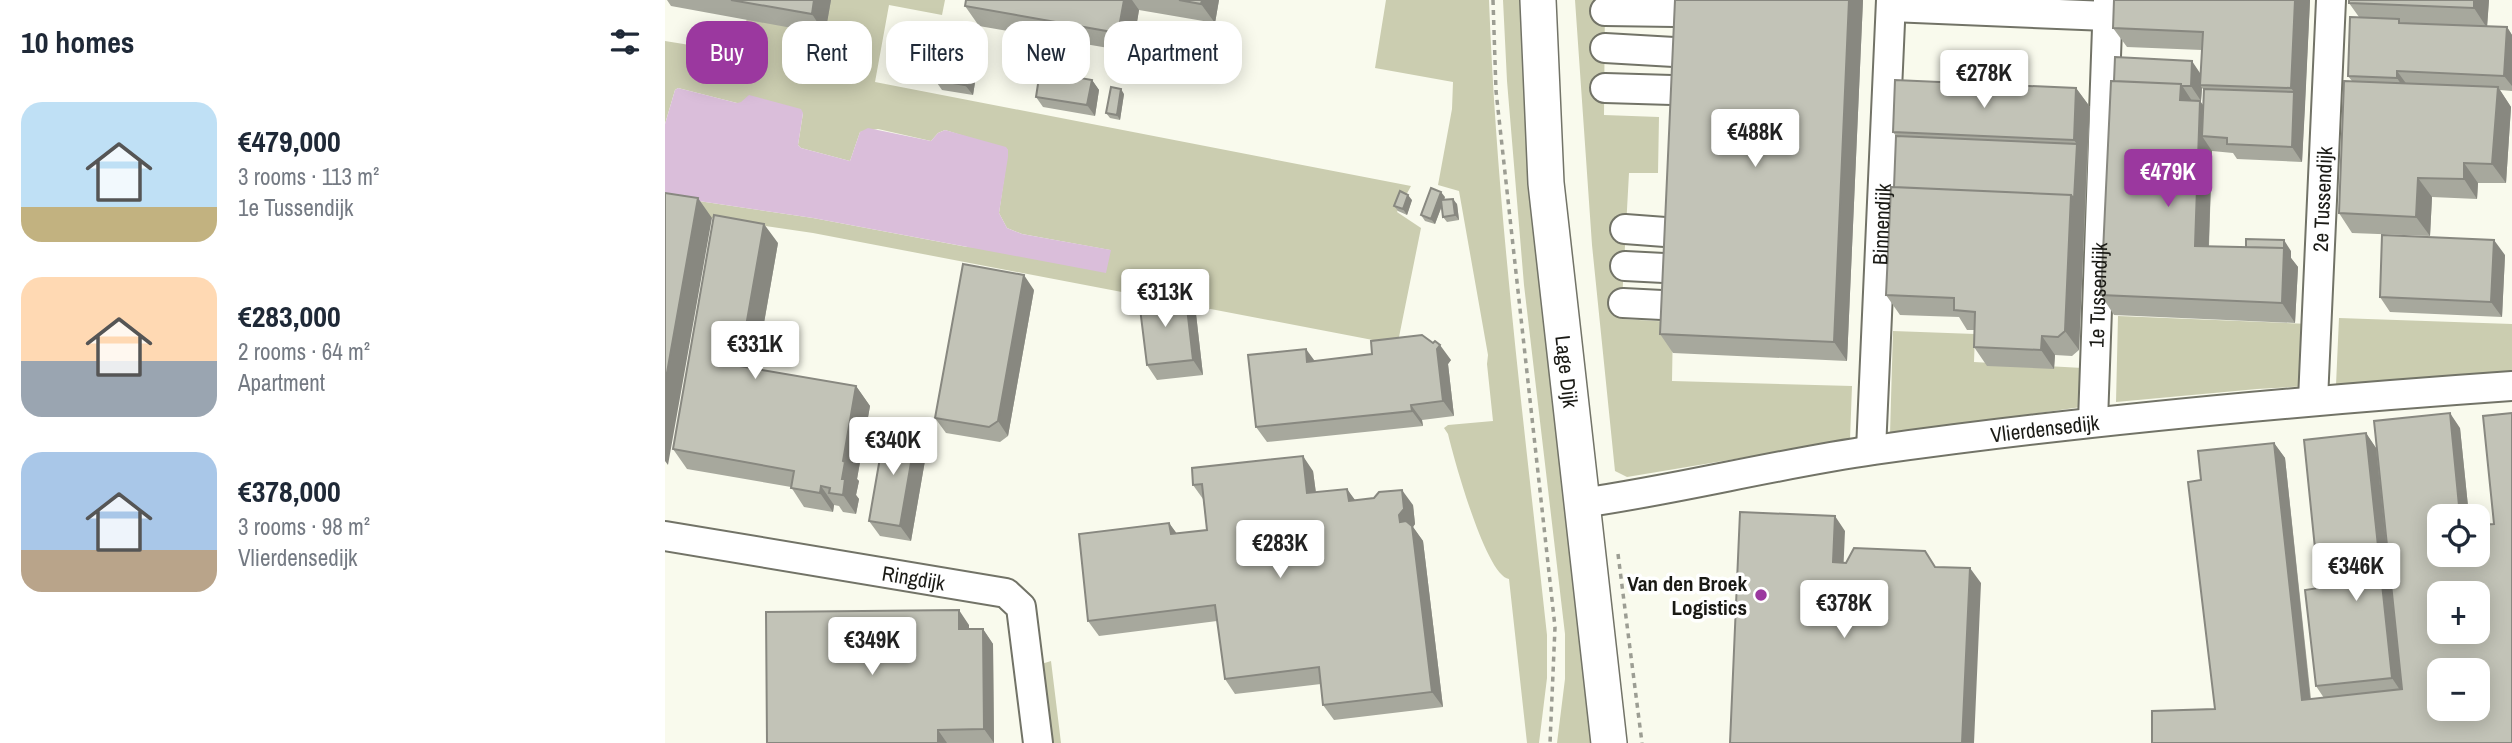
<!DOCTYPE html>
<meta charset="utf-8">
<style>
:root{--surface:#fff;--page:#f2f2f3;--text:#1f2937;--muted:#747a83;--accent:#9b389f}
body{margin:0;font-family:"Archivo Narrow",sans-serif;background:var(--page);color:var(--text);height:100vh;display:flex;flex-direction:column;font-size:26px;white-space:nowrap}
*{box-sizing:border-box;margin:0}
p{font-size:23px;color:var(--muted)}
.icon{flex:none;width:38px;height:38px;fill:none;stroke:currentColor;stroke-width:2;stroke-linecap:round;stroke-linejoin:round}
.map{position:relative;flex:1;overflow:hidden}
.sheet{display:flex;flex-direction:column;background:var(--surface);width:665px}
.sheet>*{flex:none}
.top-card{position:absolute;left:21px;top:21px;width:665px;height:63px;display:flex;gap:14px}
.buttons{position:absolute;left:1762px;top:504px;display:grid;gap:14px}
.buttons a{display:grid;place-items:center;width:63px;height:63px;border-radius:14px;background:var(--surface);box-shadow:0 4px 18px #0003;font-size:35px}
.price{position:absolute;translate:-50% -60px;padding:0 16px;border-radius:7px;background:#fff;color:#222;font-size:23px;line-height:46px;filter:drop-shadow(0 2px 4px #0008)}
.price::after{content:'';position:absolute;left:50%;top:42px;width:21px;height:16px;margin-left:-10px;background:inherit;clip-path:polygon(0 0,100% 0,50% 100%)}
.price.active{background:var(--accent);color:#fff}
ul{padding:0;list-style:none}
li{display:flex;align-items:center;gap:21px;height:175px;padding:0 21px}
li span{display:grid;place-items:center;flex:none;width:196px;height:140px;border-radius:21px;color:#555}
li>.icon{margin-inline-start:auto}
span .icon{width:84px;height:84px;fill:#fffc;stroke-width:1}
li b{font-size:30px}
h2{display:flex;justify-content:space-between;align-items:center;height:84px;padding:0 21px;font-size:30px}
.pill{padding:0 24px;border-radius:21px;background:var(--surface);box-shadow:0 4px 18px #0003;font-size:24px;line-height:63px}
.pill.active{background:var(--accent);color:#fff}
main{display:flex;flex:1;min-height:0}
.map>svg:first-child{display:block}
.green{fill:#cbcdb0}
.water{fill:#dabeda}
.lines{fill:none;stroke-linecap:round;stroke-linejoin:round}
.minor-casing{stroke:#727367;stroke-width:32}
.major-casing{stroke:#727367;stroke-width:38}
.path{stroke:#9c9d93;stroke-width:3.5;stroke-dasharray:5 5;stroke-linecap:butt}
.minor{stroke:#fff;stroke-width:28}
.major{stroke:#fff;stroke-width:35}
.wall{fill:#a7a89d;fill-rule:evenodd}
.shaded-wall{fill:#888880}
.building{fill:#c2c3b7;stroke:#888880;stroke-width:2;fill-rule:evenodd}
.poi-dot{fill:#9b389f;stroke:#fff;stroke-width:2.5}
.labels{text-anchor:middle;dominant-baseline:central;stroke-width:7;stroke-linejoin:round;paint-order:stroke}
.street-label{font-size:21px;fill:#1a1a15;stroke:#fff}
.poi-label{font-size:21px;font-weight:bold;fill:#1a1a15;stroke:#fff;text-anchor:end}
</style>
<main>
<section class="sheet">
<h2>10 homes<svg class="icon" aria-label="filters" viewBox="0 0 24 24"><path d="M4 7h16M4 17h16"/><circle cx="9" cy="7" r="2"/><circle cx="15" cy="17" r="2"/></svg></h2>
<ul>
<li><span style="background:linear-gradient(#bfe0f5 75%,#c2b280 0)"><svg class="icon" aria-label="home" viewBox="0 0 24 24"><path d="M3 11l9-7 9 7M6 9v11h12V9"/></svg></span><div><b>€479,000</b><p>3 rooms · 113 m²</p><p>1e Tussendijk</p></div></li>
<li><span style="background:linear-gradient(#ffd9b3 60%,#9aa5b1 0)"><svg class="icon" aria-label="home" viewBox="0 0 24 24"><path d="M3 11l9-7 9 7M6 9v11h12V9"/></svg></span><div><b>€283,000</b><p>2 rooms · 64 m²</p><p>Apartment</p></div></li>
<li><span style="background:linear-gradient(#a9c7e8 70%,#b9a48a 0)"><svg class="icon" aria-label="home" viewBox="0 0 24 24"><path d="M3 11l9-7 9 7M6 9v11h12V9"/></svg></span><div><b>€378,000</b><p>3 rooms · 98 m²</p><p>Vlierdensedijk</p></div></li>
</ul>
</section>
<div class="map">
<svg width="1847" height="743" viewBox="0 0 1847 743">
<rect width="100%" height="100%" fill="#f9faed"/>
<path class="green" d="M86,0H280L277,15L224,5L210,82L746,186L732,212L756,228L734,337L713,341L148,233L0,211V196L148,218L302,247L445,250L357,234L342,228L334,213L343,150L280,130L273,133L266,141L213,129L195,132L185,161L136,148L133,145L138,113L72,103L13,88L10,90L0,124V41L74,53Z
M721,0H824C832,213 859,423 882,635V678L874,743H862L844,579C821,576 789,459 783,434L779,428L783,425L828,421L822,364L823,355L794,191L773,185L787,109L788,82L710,68Z
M838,0H858L933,743H892L900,679V634L859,285L842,81Z
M910,0H940L939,115L994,117L993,173H964L956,319L1008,322L1007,381L1187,386L1185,440L962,477L950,471L927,245Z
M1453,316L1644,324L1642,386L1592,389L1451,402Z
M1674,318L1847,324V378L1671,385Z
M1228,331L1310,334L1309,362L1418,368L1416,407L1225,434Z
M386,661L396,743H379L370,666Z"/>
<path class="water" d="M13,88L72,103L76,102L84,95L136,109L138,113L133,145L136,148L185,161L195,132L203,128L266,141L273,133L280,130L341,147L343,150V157L334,213L342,228L357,234L446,250L441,273L148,218L0,196V124L10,90Z"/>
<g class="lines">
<g class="minor-casing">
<g id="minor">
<path d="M1226,7L1442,16"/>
<path d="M940,11L1010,12"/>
<path d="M940,48L1009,52"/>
<path d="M940,88L1007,90"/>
<path d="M960,229L1000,232"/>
<path d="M960,266L999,268"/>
<path d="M958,303L997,305"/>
<path id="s1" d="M1648,400L1666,0"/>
<path id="s2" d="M1428,421L1443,0"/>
<path id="s3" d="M1206,450L1226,0"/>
<path id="s4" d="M917,503C1015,489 1111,464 1209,450C1421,420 1633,401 1847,386"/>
<path id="s5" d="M0,536L341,593L356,607L373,743"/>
</g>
</g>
<g class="major-casing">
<g id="major">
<path id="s6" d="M873,0L881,183L944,743"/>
</g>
</g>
<path class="path" d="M828,0L831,91L890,627L885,743
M953,554L977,743"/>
<use href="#minor" class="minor"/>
<use href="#major" class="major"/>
</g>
<path class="wall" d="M2,0H166L160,34L6,6Z
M301,0H554L550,23L474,10L467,52L314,26L300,6Z
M1010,0H1198L1182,361L1008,353L995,334Z
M1449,0H1645L1637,162L1572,159L1568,153L1547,151L1544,246L1626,251V258L1633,267L1630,323L1449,315L1436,295L1446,81L1536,73L1537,50L1462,47L1448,28ZM1537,88L1539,90L1538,105L1535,101H1536Z
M1824,0L1822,26L1842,27L1847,35V91L1835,90L1846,107L1841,183H1813L1812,199L1767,197L1765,236L1687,233L1674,213L1687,81L1683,76L1694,17L1684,3Z
M312,70L308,95L277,90L270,80Z
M427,80L434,90L430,116L378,107L371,97Z
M1411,88L1425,107L1414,350L1407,356L1390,355L1389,369L1322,366L1309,347L1310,330H1302L1294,317L1235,315L1221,295L1229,187L1231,136L1228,132Z
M459,94L455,120L445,118L441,113Z
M780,197L779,200L792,204L794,220L782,222L778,217L777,206L770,224L760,221L756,215Z
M747,200L742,215L733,211L729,206Z
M113,243L91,369L191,386L205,406L192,479L194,481L191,495L194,499L191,514L178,512L174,506L169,505L168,512L139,507L126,487L22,469L8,449Z
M1840,255L1837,317L1725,312L1715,297Z
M369,290L343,436L335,442L281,433L270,418Z
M521,299L531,314L538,375L492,380L482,365Z
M707,354L786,360L783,364L789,416L757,420L758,426L602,442L591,427L650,361Z
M1847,413V743L1550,709L1536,480L1609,443L1620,458L1646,699L1659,698L1651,686L1654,588L1701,433L1711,448L1795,428L1804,516H1774V555L1829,524Z
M251,434L262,449L246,541L215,536L204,521Z
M648,471L651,493L682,489L690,501L748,505L750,524L748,527L758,541L778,707L669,720L658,705L656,684L570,694L560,679L552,621L434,636L423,621L504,523L512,534L542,530L538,499L528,485Z
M304,625V629H318L328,644L329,743H102Z"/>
<path class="shaded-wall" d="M149,0H166L160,34L147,14Z
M459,0H467L474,10L467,52L453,33Z
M537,0H554L550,23L536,4Z
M1184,0H1198L1182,361L1169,342Z
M1630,0H1645L1640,107L1626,88Z
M1809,0H1824L1822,28L1809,8Z
M1842,27L1847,35V86L1839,76Z
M304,59L312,70L308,95L300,85Z
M1527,61L1537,76L1535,85L1537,88L1536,101L1526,86Z
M1732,71L1743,86L1742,93L1732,78Z
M427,80L434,90L430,116L422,105Z
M1516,84L1529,104L1515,100Z
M1833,87L1846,107L1841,183L1827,164Z
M1411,88L1425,107L1422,159L1409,140Z
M456,89L459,94L455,120L452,115Z
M1629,92L1640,107L1637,162L1627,147Z
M1535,101L1549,120L1537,136L1547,151L1543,265L1530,246Z
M1412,144L1422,159L1414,350L1400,331L1406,195Z
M1799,163L1813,183L1812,199L1799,179Z
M1753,178L1767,197L1765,236L1751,217Z
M776,192L780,197L770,224L766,219Z
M743,195L747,200L742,215L738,209Z
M33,198L47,218L3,465L0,461V384Z
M788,199L792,204L794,220L790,215Z
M99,224L113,243L88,385L74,366Z
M1619,240L1626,251V258L1633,267L1630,323L1617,303Z
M1829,240L1840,255L1837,317L1826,302Z
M359,275L369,290L343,436L333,421Z
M521,299L531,314L538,375L528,360Z
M1377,336L1390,355L1389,369L1376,350Z
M775,345L786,360L783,364L789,416L778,401L772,349Z
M641,349L652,364L642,362Z
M191,386L205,406L192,479L194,481L191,495L194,499L191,514L178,495L177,479L178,461Z
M746,405L757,420L758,426L747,411Z
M1785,413L1795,428L1804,516H1795Z
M1701,433L1711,448L1737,693L1727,678Z
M251,434L262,449L246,541L235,526Z
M1609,443L1620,458L1647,715L1637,700Z
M638,456L648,471L653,509L642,493Z
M156,486L169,505L168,512L155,493Z
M682,489L693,504L684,501Z
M737,490L748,505L750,524L748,527L758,541L778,707L767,692L734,515Z
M1170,516L1180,531L1178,577L1168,562Z
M504,523L515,538L506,534Z
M1305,568L1316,583L1309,743H1297Z
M294,610L304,625V644L294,629Z
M318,629L328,644L329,743L319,729Z
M273,730L282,743H273Z"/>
<path class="building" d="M66,0H149L147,14Z
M301,0H459L453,33L300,6Z
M514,0H537L536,4Z
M1010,0H1184L1169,342L995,334Z
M1449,0H1630L1626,88L1535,85L1538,32L1448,28Z
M1684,0H1809V8L1684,3Z
M1685,17L1734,19V23L1842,27L1839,76L1732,71V78L1683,76Z
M274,54L304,59L300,85L270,80Z
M1450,57L1527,61L1526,86H1516V84L1449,81Z
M375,71L427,80L422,105L371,97Z
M1230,80L1411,88L1409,140L1228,132Z
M1446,81L1516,84L1515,100L1535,101L1530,246L1619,248L1617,303L1436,295Z
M1679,81L1833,87L1827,164L1799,163V179L1753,178L1751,217L1674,213Z
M446,87L456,89L452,115L441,113Z
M1539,89L1629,92L1627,147L1562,144V138L1537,136Z
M1231,136L1412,144L1409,199L1406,195L1229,187Z
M1226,187L1406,195L1400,331L1393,337L1377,336L1376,350L1309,347L1310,312L1289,310V298L1221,295Z
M766,188L776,192L766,219L756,215Z
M735,191L743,195L738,209L729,206Z
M0,193L33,198L0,384Z
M788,199L790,215L778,217L776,200Z
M49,215L99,224L74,366L191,386L178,461L180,462L177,479H180L178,495L164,493L165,488L156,486L155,493L126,488L129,471L8,449Z
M1717,235L1829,240L1826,302L1715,297Z
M1581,239L1619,240V248L1581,247Z
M298,264L359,275L333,421L324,427L270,418Z
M473,292L521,299L528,360L482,365Z
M757,335L768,343L770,341L775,345L772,349L778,401L746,405L747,411L591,427L583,355L641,349L642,362L707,354L706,341Z
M1785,413L1795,516H1774V555H1813V525L1829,524L1818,416L1847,413V743H1487V711L1550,709L1523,482L1536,480L1533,451L1609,443L1637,700L1737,689L1709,421ZM1774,593H1813V632H1774ZM1774,670H1813V709H1774Z
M220,429L251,434L235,526L204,521Z
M1701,433L1727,678L1651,686L1640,590L1654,588L1639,440Z
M638,456L642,493L682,489L684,501L709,498L714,492L737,490L739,509L734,515L735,522L741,521L747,526L767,692L658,705L654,667L560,679L550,605L423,621L414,534L504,523L506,534L542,530L537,484L528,485L527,468Z
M1075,512L1170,516L1168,562L1181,563L1189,548L1260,551L1270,567L1305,568L1297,743H1065Z
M294,610V629H318L319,729L273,730V743H102L101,612Z"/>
<circle class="poi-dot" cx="1096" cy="595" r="7"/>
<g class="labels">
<g class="street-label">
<text stroke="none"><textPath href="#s1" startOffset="201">2e Tussendijk</textPath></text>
<text stroke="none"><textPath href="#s3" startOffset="226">Binnendijk</textPath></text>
<text stroke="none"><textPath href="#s2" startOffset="126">1e Tussendijk</textPath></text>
<text stroke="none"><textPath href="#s6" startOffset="373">Lage Dijk</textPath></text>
<text stroke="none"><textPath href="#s4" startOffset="469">Vlierdensedijk</textPath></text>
<text stroke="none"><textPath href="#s5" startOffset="252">Ringdijk</textPath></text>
</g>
<g class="poi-label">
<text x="1082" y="583">Van den Broek<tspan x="1082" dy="24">Logistics</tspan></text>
</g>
</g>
</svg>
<div class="buttons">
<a><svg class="icon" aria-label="locate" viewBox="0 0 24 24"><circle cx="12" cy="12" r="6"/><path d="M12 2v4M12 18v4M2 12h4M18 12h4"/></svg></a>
<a>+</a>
<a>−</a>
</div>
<b class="price" style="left:1319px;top:110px">€278K</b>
<b class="price" style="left:1090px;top:169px">€488K</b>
<b class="price active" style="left:1503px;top:209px">€479K</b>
<b class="price" style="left:500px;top:329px">€313K</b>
<b class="price" style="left:90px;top:381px">€331K</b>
<b class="price" style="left:228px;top:477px">€340K</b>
<b class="price" style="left:615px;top:580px">€283K</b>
<b class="price" style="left:1691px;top:603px">€346K</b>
<b class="price" style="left:1179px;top:640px">€378K</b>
<b class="price" style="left:207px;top:677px">€349K</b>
<div class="top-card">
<a class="pill active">Buy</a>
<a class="pill">Rent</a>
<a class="pill">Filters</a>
<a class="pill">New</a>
<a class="pill">Apartment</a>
</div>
</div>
</main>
